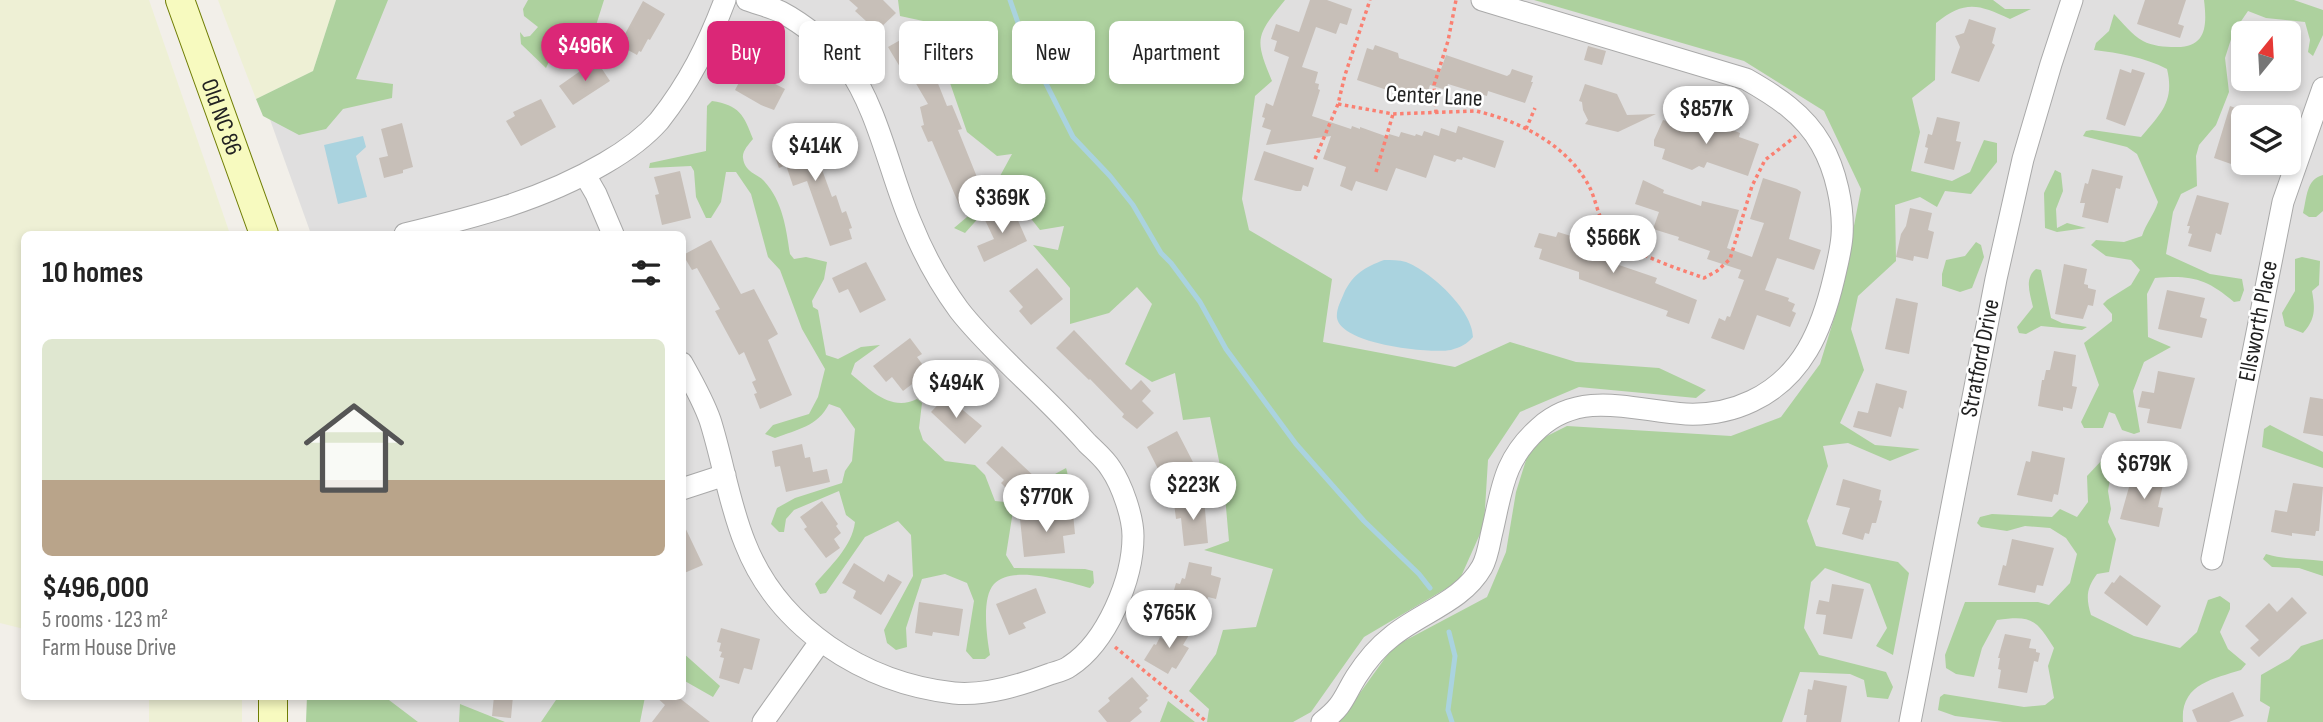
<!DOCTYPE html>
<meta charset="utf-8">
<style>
:root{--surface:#fff;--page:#f2f2f2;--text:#222;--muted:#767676;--line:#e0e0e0;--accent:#db2777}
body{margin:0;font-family:"Sofia Sans Condensed",sans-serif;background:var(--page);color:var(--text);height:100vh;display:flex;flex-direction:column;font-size:26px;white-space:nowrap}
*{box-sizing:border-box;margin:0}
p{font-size:23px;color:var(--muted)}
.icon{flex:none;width:38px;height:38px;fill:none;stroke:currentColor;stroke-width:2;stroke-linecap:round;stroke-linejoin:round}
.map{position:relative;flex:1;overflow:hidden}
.drawer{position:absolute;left:21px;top:231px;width:665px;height:469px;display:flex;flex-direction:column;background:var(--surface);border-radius:10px;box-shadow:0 4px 10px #0003}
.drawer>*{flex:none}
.hud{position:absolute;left:707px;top:21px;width:665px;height:63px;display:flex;gap:14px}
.needle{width:46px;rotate:18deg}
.buttons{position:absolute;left:2231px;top:21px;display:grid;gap:14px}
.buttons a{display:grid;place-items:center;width:70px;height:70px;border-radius:10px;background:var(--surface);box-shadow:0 4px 10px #0003;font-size:35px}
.price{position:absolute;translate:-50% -60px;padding:0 16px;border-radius:24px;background:#fff;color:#222;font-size:23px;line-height:46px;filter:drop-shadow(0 2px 4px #0008)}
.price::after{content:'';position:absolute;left:50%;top:42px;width:21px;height:16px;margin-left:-10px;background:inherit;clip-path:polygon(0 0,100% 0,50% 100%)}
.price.on{background:var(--accent);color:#fff}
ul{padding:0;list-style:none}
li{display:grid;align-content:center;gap:14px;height:371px;padding:0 21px}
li+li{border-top:2px solid var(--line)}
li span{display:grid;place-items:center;height:217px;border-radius:10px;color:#555}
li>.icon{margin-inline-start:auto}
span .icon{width:126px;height:126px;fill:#fffc;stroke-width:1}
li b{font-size:30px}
h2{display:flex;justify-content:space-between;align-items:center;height:84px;padding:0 21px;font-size:30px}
.pill{padding:0 24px;border-radius:10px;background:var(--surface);box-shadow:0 4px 10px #0003;font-size:24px;line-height:63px}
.pill.on{background:var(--accent);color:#fff}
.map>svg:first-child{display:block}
.residential{fill:#e0dfdf;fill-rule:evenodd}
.farmland{fill:#eef0d5}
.forest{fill:#add19e}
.water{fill:#aad3df}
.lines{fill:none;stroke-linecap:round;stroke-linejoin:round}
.stream{stroke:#aad3df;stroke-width:5}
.building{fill:#c7bfb8}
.street-casing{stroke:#a9a9a9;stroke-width:23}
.secondary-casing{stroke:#707d05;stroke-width:30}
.path{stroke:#fa8072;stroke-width:3.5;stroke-dasharray:3.5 3.5;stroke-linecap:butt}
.street{stroke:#fff;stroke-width:21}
.secondary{stroke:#f7fabf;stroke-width:28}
.labels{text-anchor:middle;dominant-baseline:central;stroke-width:5;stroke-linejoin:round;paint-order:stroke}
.street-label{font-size:24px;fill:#222;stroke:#fff}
</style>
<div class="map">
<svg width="2323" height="722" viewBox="0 0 2323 722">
<rect width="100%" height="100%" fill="#f2efe9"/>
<path class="residential" d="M343,0H2323V722H376L315,696H682V234H311L268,114L306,109ZM2244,33H2289V79H2244ZM2244,117H2289V163H2244Z"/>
<path class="farmland" d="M0,0H149L230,234H24V629L0,623Z
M218,0H336L313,71L256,99Z
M149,697H242V722H149Z"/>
<path class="forest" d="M336,0H388L356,79L393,84L392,98L343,109L326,129L299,135L263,116L256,99L313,71Z
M528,0H604L592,38L583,44L574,36L562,34L546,68L521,44L520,32L524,37L530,36L538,27L524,16L523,9Z
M898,0H1285C1256,36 1254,38 1272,81L1255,96L1242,199L1249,230L1332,279L1323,342L1455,367L1510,342L1576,362L1659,368L1706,390L1696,398L1579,387L1520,412L1488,460L1484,525L1459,581L1364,637L1311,712L1293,722H1207L1209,709L1189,691L1216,654L1223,630L1256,627L1273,569L1204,550L1229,541L1224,485L1210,417L1183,420L1175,373L1152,382L1125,364L1152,304L1137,287L1109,313L1070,324V288L1033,245L1058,250L1064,226L1040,230L1017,201L991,204L965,233L954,228L987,200L1012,154L997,156L967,132L950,83L929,41L937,24L900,16Z
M1534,0H1993L2005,9H2031L2010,19C1978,4 1965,0 1936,23L1935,80L1912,98L1920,132L1911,171L1952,181L1970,172L1984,140L1997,143V162L1971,194L1945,191L1937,207L1920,197L1895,205L1896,261L1858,296L1851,329L1864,370L1840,423L1875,445L1920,449L1890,461L1848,443L1823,446L1828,466L1807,521L1816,546L1898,562L1909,573L1893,655L1876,646L1887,628L1870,584L1825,568L1811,582L1804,628L1819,655L1886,672L1893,687L1888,699L1867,697L1864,680L1850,674L1800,672L1782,722H1339L1393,647L1487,597L1506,552L1516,492L1531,444L1567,426L1731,436L1781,417L1820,364L1840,299L1861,189L1824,111L1744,61Z
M2204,0H2294L2323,10V35L2313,56L2308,52L2310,40L2305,22L2266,18L2248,11L2233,33L2225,58L2229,92L2216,125L2199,145L2196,156L2197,186L2181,194L2173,212L2166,254L2210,274L2242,279L2244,290L2240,301L2234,302C2206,278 2190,275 2155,278L2147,294L2148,337L2171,347L2144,362L2133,391L2140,432L2134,434L2122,430L2115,414L2109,412L2103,428H2084L2081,422L2099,385L2084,343L2112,321V314L2103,304L2107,300L2131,285L2140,270L2131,260L2106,256L2091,245L2096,240L2124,242L2142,236C2146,223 2154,215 2158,202L2137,154L2127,147L2083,136L2086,131L2092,130L2141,137C2160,114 2175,102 2167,69C2144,57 2119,53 2094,50L2096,43L2109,31L2114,14C2122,22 2132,35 2143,41C2152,46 2165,47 2175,47C2207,48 2207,25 2204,0Z
M712,101C739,105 744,115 753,139C749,144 742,151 743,158C745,173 757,173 764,181C783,202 786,228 790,254L794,259L806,257L827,262L824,279L812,301L813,307L818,310L826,355L838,359L861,347L880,345L855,363L851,374C870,390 891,412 917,399L922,403L919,428L923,440L945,461L975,465L985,475L995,501C1024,504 1042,504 1055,474L1066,468C1076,495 1035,502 1017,507L1013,511L1006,555L1014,568L1085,569L1093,571L1094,583L1090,588C1067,582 1013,564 994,584C981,598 987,638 990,655L985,659H973L966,651L974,601L967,583L945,574L922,579L906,628L907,647L896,650L887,643L884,630L913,576L911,535L898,521L865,537L826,593L820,594L815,584C830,566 852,547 855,522L846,515L839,491L794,510L786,519L784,532H779L771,524L777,508L795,498L842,483L845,471L852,461L855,429L840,408L829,404C817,427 798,429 775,438L765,434L773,425L809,414L818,397L825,369L802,329L780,270L768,257L751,194L736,172H726L721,202L711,218H706L696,197L694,171L691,166L649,168L650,163L706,151L707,106Z
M2055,170L2061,173L2063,191L2056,209L2057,228L2067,223L2086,228L2057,232L2045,228L2044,193Z
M2323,175V211L2316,217H2309L2303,213C2307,198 2306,179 2323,175Z
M1976,242L1981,245L1984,257L1972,288L1960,292L1942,286V274L1946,260L1965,256Z
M2302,257L2320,261L2319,285L2312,291C2315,308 2316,319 2303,333L2285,326L2282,313L2295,291V259Z
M2036,269L2041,270L2051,318L2062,323L2087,327L2082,330L2041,326L2026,334L2019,333L2017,327L2033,307C2030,294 2024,278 2036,269Z
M2270,425L2323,452V468L2262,447L2264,429Z
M2119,452L2126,460L2110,479L2108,491L2111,509L2108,522L2116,539L2109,572L2097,574C2086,589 2086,598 2091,615L2134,636L2180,648L2197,632L2208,600L2220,596L2230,603V609L2220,632L2228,649L2246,664L2241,670C2213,679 2180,684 2183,722H2003L1955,716L1938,710L1940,697L1944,694L2024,707L2045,705L2054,698L2048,666L2054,648C2036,619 2031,615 1997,620L1982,648L1974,677L1956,674L1946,668L1945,655L1965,602H2038L2049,605L2070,583L2077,554L2066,538L2050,528L2025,526L2007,531L1981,527L1977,523L1980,517L1992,514L2052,517L2060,509L2077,517L2088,502L2087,476L2103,459Z
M2266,554C2285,560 2303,558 2323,561V576L2299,568L2272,567L2263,559Z
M2323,639V722H2267L2270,707L2260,701L2261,675L2289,659L2301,646Z
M682,652L720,686L713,697L683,680Z
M307,696L385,697L418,722H306Z
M558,697V696L645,697L640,722H536H541Z
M1168,701L1195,722H1160Z
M460,704L505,722H459Z"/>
<path class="water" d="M363,136L366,147L356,156L367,197L338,204L324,145Z
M1384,260C1391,260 1399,260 1406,262C1430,271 1473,310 1473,337C1467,344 1461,347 1451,350C1429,354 1341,344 1337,318C1336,309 1341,301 1344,293C1353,274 1365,267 1384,260Z"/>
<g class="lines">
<path class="stream" d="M1010,0L1024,40L1073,137L1110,176L1133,205L1161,253L1171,263L1200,302L1226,349L1296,444L1364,521L1419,574L1430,588
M1449,632L1455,656L1448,710L1452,722"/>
</g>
<path class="building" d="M849,0H883L896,13L877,31L855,11L858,8Z
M1310,0H1327L1352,9L1347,25L1340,23L1336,34L1316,27L1302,67L1318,72L1315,83L1319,84L1318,89L1320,90L1312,116L1351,129L1352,126L1360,129V127L1388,137L1389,134L1399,137L1401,132L1415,136L1416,134L1422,136L1424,131L1439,136L1441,128L1456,133L1458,126L1504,141L1495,168L1463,157L1462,160L1457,159L1455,162L1434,155L1426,178L1396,168L1387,191L1356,181L1352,191L1340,186L1346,167L1323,159L1331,136L1266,145L1271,130L1262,127L1265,118L1262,117L1266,103L1273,106L1289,57L1274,51L1277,41L1271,39L1276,24L1299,32Z
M2145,0H2186L2178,24L2184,26L2180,38L2137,24Z
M643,1L665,14L650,40L648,39L641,52L639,51L637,55L619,45Z
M1969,19L1996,28L1992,43L1995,45L1979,82L1951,73L1960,47L1955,36L1964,33Z
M918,30L933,56L928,59L940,79L937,81L947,106L952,105L962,129L958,130L985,197L960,207L932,141L928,142L921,126L924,125L920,107L928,104L908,70L903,72L888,47Z
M1375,45L1398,53L1399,58L1440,72L1446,55L1507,76L1510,74L1512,69L1533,76L1531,82H1533L1525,103L1488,91L1487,96L1448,84L1446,90L1430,85L1426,97L1389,85L1387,90L1357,80L1367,48L1373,50Z
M1588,46L1606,51L1602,65L1584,60Z
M596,60L610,81L573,105L559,86Z
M746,69L785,89L774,110L761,105L735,90Z
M2120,69L2131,73L2132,69L2145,73L2125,126L2106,119Z
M1585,84L1617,94L1627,115L1656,114L1618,132L1585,124L1588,120L1583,110L1582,102L1579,101Z
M541,99L556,127L521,146L506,121L515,116L513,112Z
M2230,106L2244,111V150L2239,149L2234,165L2214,158Z
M1695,116L1740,133L1739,137L1759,144L1748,176L1707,162L1704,168L1699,166L1692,170L1662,159L1665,149L1654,146V140L1663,120L1691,129Z
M1937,117L1960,122L1956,141L1961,142L1954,170L1924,163L1928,148L1925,147L1928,134L1932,135Z
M402,123L413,167L403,170V173L384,178L379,158L388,156L381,129Z
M817,131L824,150L821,151L826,166L821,167L832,197L836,195L842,213L846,211L852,228L849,229L852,239L830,246L807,181L793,186L786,165L779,168L774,154L783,151L780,144Z
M1264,151L1314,168L1308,187L1303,185L1301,191H1296L1254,180Z
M2092,169L2123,176L2120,189L2116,188L2108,223L2082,217L2085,203H2080L2085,183L2088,184Z
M680,171L691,218L662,225L655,195L659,194L654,177Z
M1763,178L1797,189L1801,192L1789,239L1821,250L1814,270L1777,258L1765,290L1789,298L1788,301L1795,304L1792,311L1796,313L1790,327L1757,315L1744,350L1711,338L1719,318L1725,321L1727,316L1730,317L1744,280L1738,278L1741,270L1707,259L1710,251L1678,240L1679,237L1653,229L1659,212L1635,204L1643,180L1664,190L1663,193L1701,206L1702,201L1739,210L1727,248L1752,257L1764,223L1750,219Z
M2197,195L2229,203L2221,235L2216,233L2211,252L2188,246L2192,234L2188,233L2190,226H2187Z
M1012,207L1027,241L984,262L977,246L994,239L985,220Z
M1910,208L1932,213L1928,230L1934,232L1928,259L1914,256L1913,261L1896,257L1901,234L1906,226Z
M1558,232L1584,240L1582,245L1619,256L1616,264L1657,278L1655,283L1697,300L1689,324L1666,316L1668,311L1579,279V272L1539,259L1542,249L1534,247L1539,233L1556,237Z
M711,240L741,294L754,289L778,334L768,340L792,395L760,409L754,394L757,393L752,382L756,380L744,352L739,355L715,311L720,309L697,268L692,270L683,255Z
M866,262L886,300L860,313L848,289L839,293L832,278Z
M2064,264L2087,269L2084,284L2088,285V288L2096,290L2093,306L2088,305L2083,319L2055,314Z
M1037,268L1063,299L1031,325L1019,311L1023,307L1009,291Z
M2167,290L2205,298L2200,317L2207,319L2202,338L2158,329Z
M1896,298L1918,303L1909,354L1885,349Z
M1074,330L1131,390L1141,380L1151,391L1142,401L1154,413L1137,429L1122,417L1124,414L1090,379L1089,380L1056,348Z
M910,338L922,354L917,357L928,372L903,391L892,377L886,382L873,366Z
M2054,351L2076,355L2072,386L2077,387L2072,409L2063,407V411L2038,406L2042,380H2044L2046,370H2050Z
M2158,371L2195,378L2181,429L2147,423L2150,409L2138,407L2142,391L2154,393Z
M1876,383L1907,391L1903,409L1899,407L1891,437L1853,427L1858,411L1868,413Z
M946,396L982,426L965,444L931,412Z
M2310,397L2323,399V436L2303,433Z
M1177,431L1194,464L1189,466L1194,474L1172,486L1164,471L1160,473L1147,447Z
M802,444L805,458L810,457L813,472L827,469L830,482L786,492L780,466L775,467L772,451Z
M1002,446L1037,479L1017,499L1001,483L1004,480L986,463Z
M2032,451L2065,458L2058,495L2054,494L2052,502L2017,495L2026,461L2030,462Z
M2133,473L2164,480L2158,507L2163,508L2159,527L2120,519Z
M1843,479L1881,490L1879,500L1882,501L1876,523H1872L1869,534L1865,533L1863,540L1842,534L1850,508L1836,505Z
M2293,483L2323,487L2319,531H2316L2315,536L2292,533V536L2271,532L2275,510L2287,512Z
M1204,499L1208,543L1184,546L1181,518L1176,519L1174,503Z
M822,501L838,524L836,526L841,533L834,539L840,548L826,558L804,529L807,527L800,517Z
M1073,513L1075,534L1063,536L1065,553L1024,557L1020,519Z
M682,521L703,565L682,574Z
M2012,539L2054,548L2043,586L2037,585L2035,593L1998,585L2003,565L2006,566Z
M1189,562L1212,567L1211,575L1221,578L1216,599L1208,597L1204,614L1175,607L1176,603L1171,601L1176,583L1180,584L1182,578L1185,579Z
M854,563L884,582L888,574L902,582L881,615L853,598L856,591L842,583Z
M2120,575L2161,606L2147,626L2104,593L2112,582L2114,583Z
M1832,584L1864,589L1852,639L1823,634L1826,615L1816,614L1819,600L1829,602Z
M1036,588L1046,613L1023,623L1026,628L1009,635L996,604Z
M2292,597L2307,613L2259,657L2250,648L2259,640L2245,626L2269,603L2277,612Z
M919,602L963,609L959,636L933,632L932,636L915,633Z
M1172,624L1189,635L1183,645L1189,648L1176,669L1172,667L1168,674L1144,660L1154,644L1156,645L1160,637L1163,639Z
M721,628L760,639L752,670L744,668L739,684L719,678L724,658L720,657L722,652L719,651L721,643L717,642Z
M2005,634L2031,639L2029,648L2036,649V652L2040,653L2038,662L2034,661L2027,693L1998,688L2001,670L1998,669L2000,658H1998Z
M1132,677L1149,696L1146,698L1148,700L1139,708L1142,712L1130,722H1107L1098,711L1110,701L1108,698Z
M1814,680L1847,686L1841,722H1806L1807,715H1804L1808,689L1812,690Z
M2233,692L2244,716L2229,722H2197L2192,710Z
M494,696H513L511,718L492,716Z
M655,696H677L710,722H652L665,705Z"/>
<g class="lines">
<g class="street-casing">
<path id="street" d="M585,175L596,194L613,234
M405,234C475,217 542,200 605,163C624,152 644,138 659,121C689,83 708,45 725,0
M682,363C692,381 703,400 710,420C723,461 729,504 745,543C778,628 864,683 954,693C986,696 1021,685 1050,674C1057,672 1065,670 1070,666C1107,642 1133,579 1133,536C1133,517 1122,485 1111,469C1105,459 1095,451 1087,443C1065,418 1041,395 1017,372C997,352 976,332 959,310C940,284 923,253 911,223C890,174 878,109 847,66C833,47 802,23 781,12C771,7 758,4 747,0
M682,489L725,475
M2212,559L2283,202L2323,88
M763,722L820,642
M1322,722C1344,705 1343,698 1356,677C1365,663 1378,647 1391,637C1421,612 1462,602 1482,567C1487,558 1489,546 1491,536C1502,491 1502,461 1539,428C1582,389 1635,411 1686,414C1709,415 1731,411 1752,401C1803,377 1822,329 1834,278C1837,265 1841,250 1842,236C1844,207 1836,170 1821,144C1804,114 1776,96 1746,79L1482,0
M1910,722L1996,279L2023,159L2051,64L2072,0"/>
</g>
<g class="secondary-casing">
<g id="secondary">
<path id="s1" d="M180,0L264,234"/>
<path d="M273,722V696"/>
</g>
</g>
<path class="path" d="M1338,104L1393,114L1476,111C1520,121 1567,145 1589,186C1596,199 1598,219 1608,230C1633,255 1671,266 1704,278L1717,271L1730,259L1752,186L1765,160L1796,136
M1436,113L1434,85L1448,41L1456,0
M1526,129L1535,108
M1315,159L1338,104L1345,75L1370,0
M1376,172L1393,114
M1115,647L1207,722"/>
<use href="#street" class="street"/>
<use href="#secondary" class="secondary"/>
</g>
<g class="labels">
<g class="street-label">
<text transform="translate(1434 96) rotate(3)">Center Lane</text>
<text stroke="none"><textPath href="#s1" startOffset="124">Old NC 86</textPath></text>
<text transform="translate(2258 321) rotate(-79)">Ellsworth Place</text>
<text transform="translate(1980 358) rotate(-79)">Stratford Drive</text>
</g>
</g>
</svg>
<div class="buttons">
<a><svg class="needle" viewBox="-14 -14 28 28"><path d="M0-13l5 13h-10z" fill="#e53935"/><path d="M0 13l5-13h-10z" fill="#767676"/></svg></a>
<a><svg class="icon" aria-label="layers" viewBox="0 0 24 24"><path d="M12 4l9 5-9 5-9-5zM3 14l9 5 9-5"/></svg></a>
</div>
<b class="price on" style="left:585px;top:83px">$496K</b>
<b class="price" style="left:1706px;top:146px">$857K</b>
<b class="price" style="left:815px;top:183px">$414K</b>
<b class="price" style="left:1002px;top:235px">$369K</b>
<b class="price" style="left:1613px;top:275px">$566K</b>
<b class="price" style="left:956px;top:420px">$494K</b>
<b class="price" style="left:2144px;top:501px">$679K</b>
<b class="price" style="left:1193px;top:522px">$223K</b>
<b class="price" style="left:1046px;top:534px">$770K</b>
<b class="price" style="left:1169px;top:650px">$765K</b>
<div class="hud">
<a class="pill on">Buy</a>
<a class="pill">Rent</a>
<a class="pill">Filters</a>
<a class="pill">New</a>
<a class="pill">Apartment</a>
</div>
<section class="drawer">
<h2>10 homes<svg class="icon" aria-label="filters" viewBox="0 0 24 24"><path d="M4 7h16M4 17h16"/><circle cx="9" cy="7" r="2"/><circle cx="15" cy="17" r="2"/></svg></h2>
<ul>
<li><span style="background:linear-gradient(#dfe7d0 65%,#b9a48a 0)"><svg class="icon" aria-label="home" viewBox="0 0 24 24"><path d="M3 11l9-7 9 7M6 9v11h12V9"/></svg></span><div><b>$496,000</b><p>5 rooms · 123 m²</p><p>Farm House Drive</p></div></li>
</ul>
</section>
</div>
